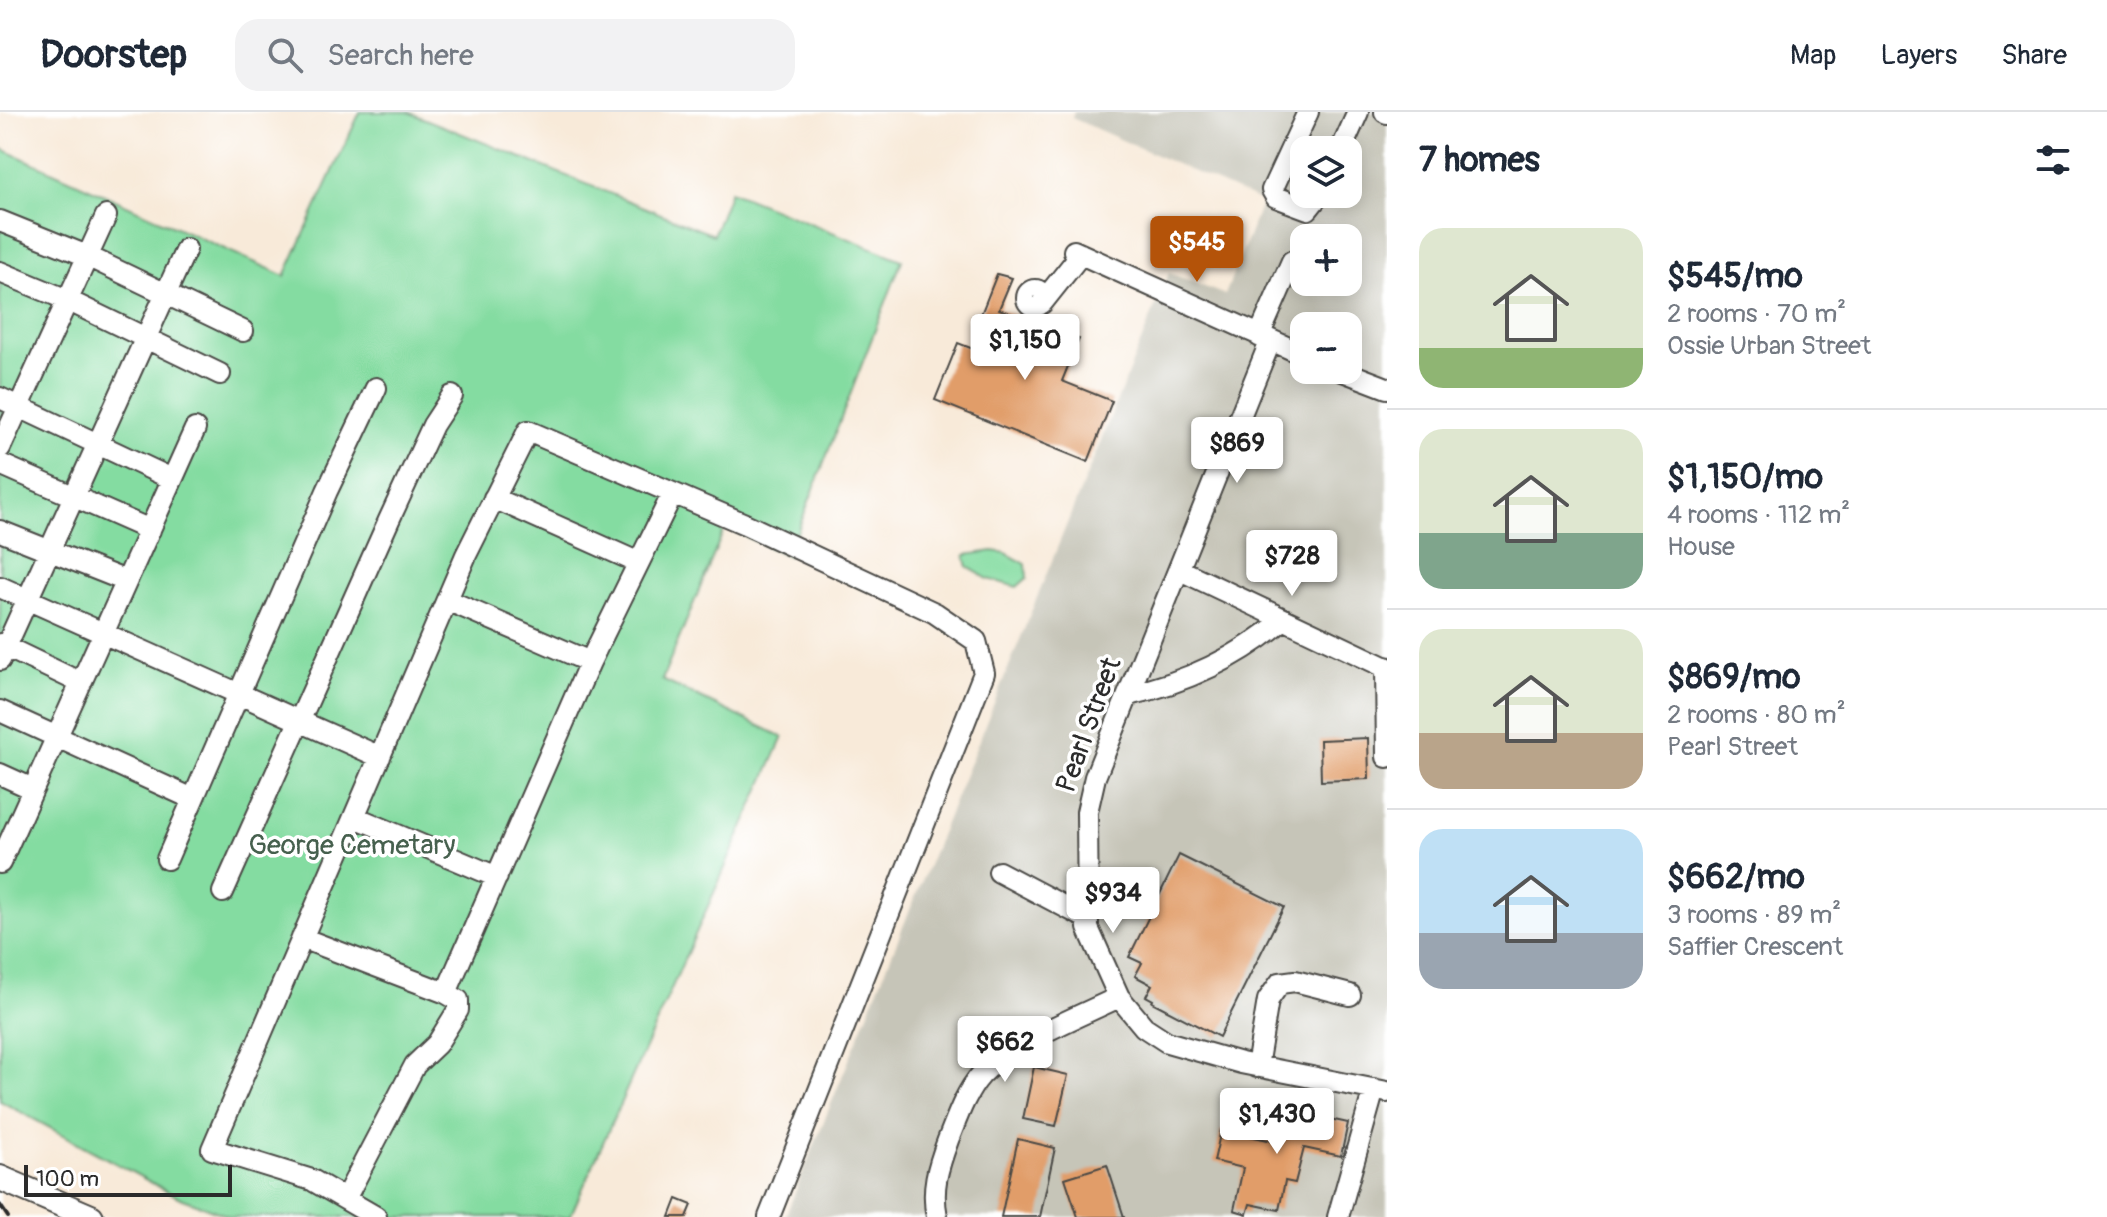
<!DOCTYPE html>
<meta charset="utf-8">
<style>
:root{--surface:#fff;--page:#f2f2f3;--text:#1f2937;--muted:#747a83;--line:#e0e1e3;--accent:#b45309}
body{margin:0;font-family:Pangolin,sans-serif;background:var(--page);color:var(--text);height:100vh;display:flex;flex-direction:column;font-size:30px;white-space:nowrap}
*{box-sizing:border-box;margin:0}
p{font-size:26px;color:var(--muted)}
.icon{flex:none;width:44px;height:44px;fill:none;stroke:currentColor;stroke-width:2;stroke-linecap:round;stroke-linejoin:round}
.map{position:relative;flex:1;overflow:hidden}
.sheet{display:flex;flex-direction:column;background:var(--surface);width:720px}
.sheet>*{flex:none}
.buttons{position:absolute;left:1290px;top:24px;display:grid;gap:16px}
.buttons a{display:grid;place-items:center;width:72px;height:72px;border-radius:16px;background:var(--surface);box-shadow:0 4px 20px #0003;font-size:40px}
.scale{position:absolute;left:24px;bottom:20px;width:208px;box-sizing:border-box;padding-left:8px;border:4px solid #2b2b2b;border-top:0;font-size:22px;line-height:28px;white-space:nowrap;color:#2b2b2b;-webkit-text-stroke:6px #fff;paint-order:stroke}
.price{position:absolute;translate:-50% -68px;padding:0 18px;border-radius:8px;background:#fff;color:#222;font-size:26px;line-height:52px;filter:drop-shadow(0 2px 4px #0008)}
.price::after{content:'';position:absolute;left:50%;top:48px;width:24px;height:18px;margin-left:-12px;background:inherit;clip-path:polygon(0 0,100% 0,50% 100%)}
.price.selected{background:var(--accent);color:#fff}
ul{padding:0;list-style:none}
li{display:flex;align-items:center;gap:24px;height:200px;padding:0 32px}
li+li{border-top:2px solid var(--line)}
li span{display:grid;place-items:center;flex:none;width:224px;height:160px;border-radius:24px;color:#555}
li>.icon{margin-inline-start:auto}
span .icon{width:96px;height:96px;fill:#fffc;stroke-width:1}
li b{font-size:34px}
h2{display:flex;justify-content:space-between;align-items:center;height:96px;padding:0 32px;font-size:34px}
header{display:flex;align-items:center;gap:48px;box-sizing:border-box;height:112px;padding:0 40px;background:var(--surface);border-bottom:2px solid var(--line)}
header strong{font-size:38px}
nav{display:flex;gap:44px;margin-inline-start:auto;font-size:28px}
.search{width:560px;height:72px;background:var(--page);display:flex;align-items:center;gap:20px;box-sizing:border-box;padding:0 28px;border-radius:24px;color:var(--muted);font-size:30px}
main{display:flex;flex:1;min-height:0}
.map>svg:first-child{display:block}
.industrial{fill:#c6c5b8;fill-rule:evenodd}
.green{fill:#84dca1;stroke:#588466;stroke-width:2}
.building{fill:#e19d69}
.lines{fill:none;stroke-linecap:round;stroke-linejoin:round}
.minor-casing{stroke:#4a4845;stroke-width:24}
.major-casing{stroke:#4a4845;stroke-width:28}
.minor{stroke:#fff;stroke-width:20}
.major{stroke:#fff;stroke-width:24}
.rail{stroke:#2b2b2b;stroke-width:4}
.labels{text-anchor:middle;dominant-baseline:central;stroke-width:7;stroke-linejoin:round;paint-order:stroke}
.street-label{font-size:28px;fill:#2b2b2b;stroke:#fff}
.park-label{font-size:28px;fill:#46604e;stroke:#fff}
</style>
<header>
<strong>Doorstep</strong>
<div class="search"><svg class="icon" aria-label="search" viewBox="0 0 24 24"><circle cx="10" cy="10" r="6"/><path d="M15 15l6 6"/></svg>Search here</div>
<nav><a>Map</a><a>Layers</a><a>Share</a></nav>
</header>
<main>
<div class="map">
<svg width="1387" height="1105" viewBox="0 0 1387 1105">
<rect width="100%" height="100%" fill="#fff"/>
<filter id="ink" filterUnits="userSpaceOnUse"><feTurbulence type="fractalNoise" baseFrequency=".0125" numOctaves="2"/><feDisplacementMap in="SourceGraphic" scale="16" xChannelSelector="R" yChannelSelector="G"/><feConvolveMatrix kernelMatrix="1 2 1 2 8 2 1 2 1" color-interpolation-filters="sRGB"/></filter>
<filter id="wash" filterUnits="userSpaceOnUse"><feTurbulence type="fractalNoise" baseFrequency=".006" numOctaves="4" result="noise"/><feDisplacementMap in="SourceGraphic" scale="32" xChannelSelector="R" yChannelSelector="G"/><feGaussianBlur stdDeviation="1.8" result="paint"/><feColorMatrix in="noise" values="0 0 0 0 0 0 0 0 0 0 0 0 0 0 0 0 0 1.4 0 .05"/><feComposite in="paint" operator="in"/></filter>
<g filter="url(#wash)">
<rect width="100%" height="100%" fill="#f8ead9"/>
<path class="industrial" d="M1074,0H1387V1105H785L1169,161L1225,183L1262,90L1072,6ZM1304,38H1348V82H1304ZM1304,126H1348V170H1304ZM1304,214H1348V258H1304Z"/>
<path class="green" d="M360,0H408L713,123L730,79L902,148L788,444L725,415L662,568L783,625L570,1105H231L178,1085L0,989V36L285,164Z
M993,439L1006,441L1026,452L1027,466L1017,475L988,467L968,455L965,443Z"/>
<g id="blocks">
<path class="building" d="M997,162L1012,166L999,197L1079,227L1062,269L1112,289L1088,350L935,288L958,231L991,244L999,224L976,215Z
M1368,626L1369,667L1321,669L1320,628Z
M1179,743L1284,795L1219,925L1152,890L1153,888L1146,884L1152,873L1135,864L1142,851L1129,845Z
M1034,955L1068,963L1056,1014L1023,1007Z
M1280,996L1348,1011L1341,1044L1304,1036L1295,1071L1285,1069L1279,1098L1250,1092L1247,1102L1234,1098L1243,1056L1214,1049L1221,1018L1273,1029Z
M1018,1027L1055,1036L1040,1105H1001Z
M1107,1053L1124,1105H1078L1065,1066Z
M677,1087L692,1093L687,1105H670Z"/>
</g>
</g>
<g filter="url(#ink)">
<use href="#blocks" fill-opacity="0" stroke="#4a4845" stroke-width="2"/>
<g class="lines">
<g class="minor-casing">
<path id="minor" d="M1308,0L1272,78L1276,85L1308,97L1320,82
M1385,0L1387,1
M1341,38L1358,0
M0,109L87,144L243,219
M1074,139L1304,243
M0,160L65,187L220,262
M1027 186a8 8 0 1 1 16 0a8 8 0 1 1-16 0Z
M1042,191L1081,142
M1259,224L1292,149
M1270,230L1095,665L1087,700L1088,816L1119,885L1144,915L1167,930L1241,951L1387,980
M1340,258L1387,276
M0,286L172,367
M0,336L106,104
M0,352L150,418
M494,386L637,450
M0,419L126,469
M1180,458L1387,556
M0,475L380,645
M447,488L590,550
M0,532L79,570
M0,548L186,137
M1386,555L1387,645
M1128,583C1185,571 1240,545 1284,507
M0,599L193,687
M0,662L33,677
M355,705L497,765
M167,747L327,379L376,276
M0,751L195,317
M999,760L1088,807
M223,780L389,408L433,313L452,284
M302,826L446,881
M1257,955L1268,888L1280,871L1295,869L1350,883
M345,1087L415,953L437,932L458,898V888L446,881L590,550L673,381
M376,1105L312,1068L212,1037L466,443L528,319L745,412L935,501L976,529L984,561L769,1105
M937,1105C931,1076 938,1055 948,1028C957,1006 965,981 981,963C1012,930 1078,905 1119,885
M1338,1105L1374,977"/>
</g>
<g class="major-casing">
<path id="major" d="M0,1066L91,1105"/>
</g>
<use href="#minor" class="minor"/>
<use href="#major" class="major"/>
<path class="rail" d="M0,1093L8,1105"/>
</g>
</g>
<g class="labels">
<g class="street-label">
<text transform="translate(1089 613) rotate(-70)">Pearl Street</text>
</g>
<g class="park-label">
<text x="352" y="733">George Cemetary</text>
</g>
</g>
</svg>
<div class="buttons">
<a><svg class="icon" aria-label="layers" viewBox="0 0 24 24"><path d="M12 4l9 5-9 5-9-5zM3 14l9 5 9-5"/></svg></a>
<a>+</a>
<a>−</a>
</div>
<div class="scale">100 m</div>
<b class="price selected" style="left:1197px;top:172px">$545</b>
<b class="price" style="left:1025px;top:270px">$1,150</b>
<b class="price" style="left:1237px;top:373px">$869</b>
<b class="price" style="left:1292px;top:486px">$728</b>
<b class="price" style="left:1113px;top:823px">$934</b>
<b class="price" style="left:1005px;top:972px">$662</b>
<b class="price" style="left:1277px;top:1044px">$1,430</b>
</div>
<section class="sheet">
<h2>7 homes<svg class="icon" aria-label="filters" viewBox="0 0 24 24"><path d="M4 7h16M4 17h16"/><circle cx="9" cy="7" r="2"/><circle cx="15" cy="17" r="2"/></svg></h2>
<ul>
<li><span style="background:linear-gradient(#dfe7d0 75%,#8fb573 0)"><svg class="icon" aria-label="home" viewBox="0 0 24 24"><path d="M3 11l9-7 9 7M6 9v11h12V9"/></svg></span><div><b>$545/mo</b><p>2 rooms · 70 m²</p><p>Ossie Urban Street</p></div></li>
<li><span style="background:linear-gradient(#dfe7d0 65%,#7fa58c 0)"><svg class="icon" aria-label="home" viewBox="0 0 24 24"><path d="M3 11l9-7 9 7M6 9v11h12V9"/></svg></span><div><b>$1,150/mo</b><p>4 rooms · 112 m²</p><p>House</p></div></li>
<li><span style="background:linear-gradient(#dfe7d0 65%,#b9a48a 0)"><svg class="icon" aria-label="home" viewBox="0 0 24 24"><path d="M3 11l9-7 9 7M6 9v11h12V9"/></svg></span><div><b>$869/mo</b><p>2 rooms · 80 m²</p><p>Pearl Street</p></div></li>
<li><span style="background:linear-gradient(#bfe0f5 65%,#9aa5b1 0)"><svg class="icon" aria-label="home" viewBox="0 0 24 24"><path d="M3 11l9-7 9 7M6 9v11h12V9"/></svg></span><div><b>$662/mo</b><p>3 rooms · 89 m²</p><p>Saffier Crescent</p></div></li>
</ul>
</section>
</main>
